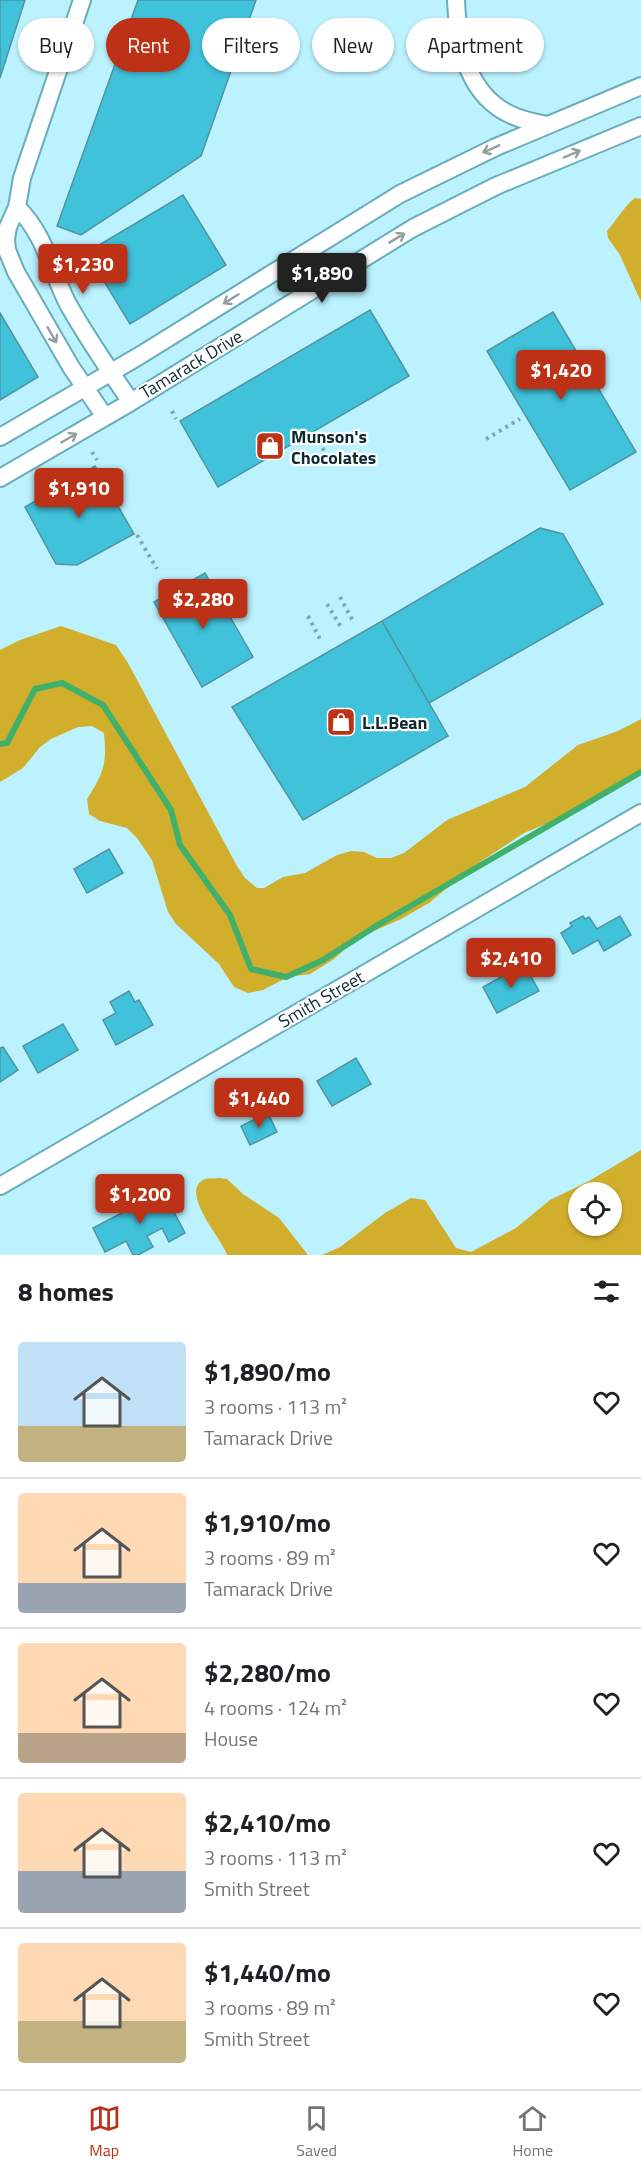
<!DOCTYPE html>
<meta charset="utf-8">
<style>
:root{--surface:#fff;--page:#f2f2f2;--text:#202124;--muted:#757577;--line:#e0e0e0;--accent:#bd3217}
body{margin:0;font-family:"Titillium Web",sans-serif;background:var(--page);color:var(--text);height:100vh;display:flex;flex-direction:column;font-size:22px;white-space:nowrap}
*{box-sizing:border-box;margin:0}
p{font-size:20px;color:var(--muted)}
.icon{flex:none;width:33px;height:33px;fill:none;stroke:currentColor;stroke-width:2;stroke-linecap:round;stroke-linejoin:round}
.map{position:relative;height:1255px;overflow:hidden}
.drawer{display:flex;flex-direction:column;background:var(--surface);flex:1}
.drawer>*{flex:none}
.hud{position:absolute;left:18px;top:18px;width:606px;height:54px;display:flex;gap:12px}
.tools{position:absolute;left:568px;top:1182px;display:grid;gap:12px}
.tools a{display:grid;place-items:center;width:54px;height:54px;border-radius:50%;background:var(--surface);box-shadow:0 2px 4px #0004;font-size:30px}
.price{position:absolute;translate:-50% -51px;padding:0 14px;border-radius:6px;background:var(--accent);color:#fff;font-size:20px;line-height:39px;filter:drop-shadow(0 2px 3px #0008)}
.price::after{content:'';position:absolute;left:50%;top:36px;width:18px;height:14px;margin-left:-9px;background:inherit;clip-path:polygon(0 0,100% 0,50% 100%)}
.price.on{background:#222;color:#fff}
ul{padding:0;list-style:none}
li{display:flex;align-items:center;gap:18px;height:150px;padding:0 18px}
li+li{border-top:2px solid var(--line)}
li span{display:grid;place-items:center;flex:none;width:168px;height:120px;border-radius:6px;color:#555}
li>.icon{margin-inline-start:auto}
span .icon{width:72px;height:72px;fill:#fffc;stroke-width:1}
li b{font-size:26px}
h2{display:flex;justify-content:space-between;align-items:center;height:72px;padding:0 18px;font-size:26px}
.chip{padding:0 21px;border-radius:27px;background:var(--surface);box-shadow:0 2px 4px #0004;font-size:21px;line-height:54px}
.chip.on{background:var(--accent);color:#fff}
.menu{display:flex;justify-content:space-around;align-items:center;height:84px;border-top:2px solid var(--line);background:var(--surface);font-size:16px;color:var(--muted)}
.menu a{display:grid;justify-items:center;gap:3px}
.menu .on{color:var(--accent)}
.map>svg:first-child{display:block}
.forest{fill:#d1ae2b;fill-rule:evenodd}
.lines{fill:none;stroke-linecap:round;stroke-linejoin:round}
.stream{stroke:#41b06b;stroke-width:6}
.building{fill:#40c2db;stroke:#5094a2;stroke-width:1.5}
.minor-casing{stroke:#69adbb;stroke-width:20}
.path{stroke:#7caab4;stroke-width:4;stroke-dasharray:3 4.5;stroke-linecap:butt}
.minor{stroke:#fff;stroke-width:16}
.oneway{stroke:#929fa1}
.labels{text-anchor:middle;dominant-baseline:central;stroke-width:4.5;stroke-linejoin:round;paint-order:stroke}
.street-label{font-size:18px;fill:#0c292f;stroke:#fff}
.poi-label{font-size:18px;font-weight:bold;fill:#0c292f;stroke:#fff;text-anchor:start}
</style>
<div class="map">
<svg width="641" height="1255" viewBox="0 0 641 1255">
<rect width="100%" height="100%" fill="#bbf2fe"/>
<path class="forest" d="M635,198L641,199V302L620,255L608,238L607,231C615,222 626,204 635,198Z
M61,626L116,645L128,663L237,866L245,878L257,888H264L283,877L305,873L337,855L351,851L364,852L377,858H391L404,853L447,820L525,787L578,745L618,731L641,719V771L579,810L524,833L474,866L429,903L401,919L356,939L334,959L310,974L288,977L263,990L248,993L234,987L219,964L176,924L168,912L152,860L137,838L127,828L100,821L89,814L87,799C104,773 107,763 104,733L92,726L78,727L51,739L40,747L23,768L0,782V650L20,640Z
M641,1150V1255H322L340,1247L385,1213L411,1198L425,1200L456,1248L471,1252L516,1228L550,1200L589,1181ZM579,1192H612V1226H579Z
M219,1178L227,1179L243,1194L279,1218L308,1255H227C224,1241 177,1191 205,1179C208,1178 215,1179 219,1178Z"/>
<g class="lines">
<path class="stream" d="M0,744L7,743L35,689L62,683L103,705L171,810L180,845L230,915L251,969L286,977L323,960L376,926L641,772"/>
</g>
<path class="building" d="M0,0H25L0,78Z
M138,0H256L201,156L81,235L57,226Z
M183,195L226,265L130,324L105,283L112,278L94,248Z
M370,310L409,376L218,487L180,421Z
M553,312L636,452L570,490L487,351Z
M0,313L38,377L0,400Z
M95,466L134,534L77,565L56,564L25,507Z
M540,528L563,534L603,604L429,703L382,621Z
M205,573L253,657L202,687L154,602Z
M382,621L448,736L303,820L232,707Z
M109,849L123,873L87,893L74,869Z
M583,916L585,919L589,917L597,929L620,916L631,935L604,951L598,940L573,954L561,933L572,926L570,923Z
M524,964L539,991L497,1013L483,987Z
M129,991L135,1002L139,1000L153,1025L116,1045L103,1020L116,1013L110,1002Z
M63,1024L78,1050L38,1073L23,1046Z
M3,1047L18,1070L0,1082V1048Z
M356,1058L371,1084L332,1106L317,1081Z
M268,1113L277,1132L250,1145L241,1126Z
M163,1191L185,1233L169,1242L162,1228L147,1236L153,1247L138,1255H133L126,1241L105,1252L93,1228Z"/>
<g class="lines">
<g class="minor-casing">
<path id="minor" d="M82,0L22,178L17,207L8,227L6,239L7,250L16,272L71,367L105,417
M456,0C458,46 467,98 516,117C526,121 537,123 548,125
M17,207C46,236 50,269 68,304C87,338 109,370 131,402
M0,437L139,356L400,194L496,147L641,86
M0,478L131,402L413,228L496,186L641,126
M0,1186L641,813"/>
</g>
<path class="path" d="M172,411L176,419
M315,435L333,466
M486,439L520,419
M92,452L97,460
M137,535L157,569
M340,597L354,623
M327,604L342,629
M308,616L321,641"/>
<use href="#minor" class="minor"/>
</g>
<defs><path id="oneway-shaft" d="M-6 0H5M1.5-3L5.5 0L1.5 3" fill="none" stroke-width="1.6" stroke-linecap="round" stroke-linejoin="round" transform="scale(1.5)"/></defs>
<g class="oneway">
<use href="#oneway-shaft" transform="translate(491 149) rotate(156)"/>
<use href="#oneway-shaft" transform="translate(572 154) rotate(-23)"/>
<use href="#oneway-shaft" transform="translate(397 238) rotate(-31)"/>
<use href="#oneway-shaft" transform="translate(231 299) rotate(148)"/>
<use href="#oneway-shaft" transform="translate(52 335) rotate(60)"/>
<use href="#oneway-shaft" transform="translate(69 438) rotate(-30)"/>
</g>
<defs>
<g id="shop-square" transform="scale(1.5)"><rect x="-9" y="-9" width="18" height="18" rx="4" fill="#bd3217" stroke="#fff"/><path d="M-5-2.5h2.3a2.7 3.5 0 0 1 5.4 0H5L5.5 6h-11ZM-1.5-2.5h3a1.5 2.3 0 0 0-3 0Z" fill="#fff"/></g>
</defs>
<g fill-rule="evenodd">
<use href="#shop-square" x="270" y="446"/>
<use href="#shop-square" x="341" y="722"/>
</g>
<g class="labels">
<g class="street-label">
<text transform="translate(191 364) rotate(-31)">Tamarack Drive</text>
<text transform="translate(321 999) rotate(-30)">Smith Street</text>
</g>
<g class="poi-label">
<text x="291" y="436">Munson's<tspan x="291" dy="21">Chocolates</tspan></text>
<text x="362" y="722">L.L.Bean</text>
</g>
</g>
</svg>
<div class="tools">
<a><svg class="icon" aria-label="locate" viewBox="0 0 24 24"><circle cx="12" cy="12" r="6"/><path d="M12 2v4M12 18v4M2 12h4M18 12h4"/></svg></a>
</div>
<b class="price" style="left:83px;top:295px">$1,230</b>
<b class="price on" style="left:322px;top:304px">$1,890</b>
<b class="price" style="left:561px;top:401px">$1,420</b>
<b class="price" style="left:79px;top:519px">$1,910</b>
<b class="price" style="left:203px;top:630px">$2,280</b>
<b class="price" style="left:511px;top:989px">$2,410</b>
<b class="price" style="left:259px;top:1129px">$1,440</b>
<b class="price" style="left:140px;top:1225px">$1,200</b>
<div class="hud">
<a class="chip">Buy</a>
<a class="chip on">Rent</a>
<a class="chip">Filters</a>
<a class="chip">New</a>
<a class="chip">Apartment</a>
</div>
</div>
<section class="drawer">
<h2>8 homes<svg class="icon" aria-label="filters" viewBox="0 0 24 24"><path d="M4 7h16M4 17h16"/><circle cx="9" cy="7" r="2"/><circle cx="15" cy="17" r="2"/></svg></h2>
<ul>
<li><span style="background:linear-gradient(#bfe0f5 70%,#c2b280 0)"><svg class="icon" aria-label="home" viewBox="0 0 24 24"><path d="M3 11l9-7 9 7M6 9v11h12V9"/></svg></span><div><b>$1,890/mo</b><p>3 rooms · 113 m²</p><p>Tamarack Drive</p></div><svg class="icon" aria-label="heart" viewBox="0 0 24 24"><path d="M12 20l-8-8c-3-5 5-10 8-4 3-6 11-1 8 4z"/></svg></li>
<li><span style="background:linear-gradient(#ffd9b3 75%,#9aa5b1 0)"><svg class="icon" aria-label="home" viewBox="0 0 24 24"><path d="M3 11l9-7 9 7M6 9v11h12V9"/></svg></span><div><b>$1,910/mo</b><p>3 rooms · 89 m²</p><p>Tamarack Drive</p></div><svg class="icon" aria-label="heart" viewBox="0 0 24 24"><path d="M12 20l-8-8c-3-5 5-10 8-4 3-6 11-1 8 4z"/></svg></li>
<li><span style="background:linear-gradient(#ffd9b3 75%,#b9a48a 0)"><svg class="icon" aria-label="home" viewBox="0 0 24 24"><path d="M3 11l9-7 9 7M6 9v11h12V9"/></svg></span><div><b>$2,280/mo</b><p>4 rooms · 124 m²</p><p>House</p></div><svg class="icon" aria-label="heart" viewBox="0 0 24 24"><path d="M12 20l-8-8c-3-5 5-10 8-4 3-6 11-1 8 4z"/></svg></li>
<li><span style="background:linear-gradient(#ffd9b3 65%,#9aa5b1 0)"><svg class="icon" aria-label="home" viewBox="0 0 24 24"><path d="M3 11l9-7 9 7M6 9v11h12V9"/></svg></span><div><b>$2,410/mo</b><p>3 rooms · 113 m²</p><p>Smith Street</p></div><svg class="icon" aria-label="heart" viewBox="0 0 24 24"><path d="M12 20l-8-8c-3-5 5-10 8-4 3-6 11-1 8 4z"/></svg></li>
<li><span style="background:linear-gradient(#ffd9b3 65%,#c2b280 0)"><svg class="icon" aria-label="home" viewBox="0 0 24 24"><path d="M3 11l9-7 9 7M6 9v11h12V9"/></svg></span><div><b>$1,440/mo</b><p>3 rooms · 89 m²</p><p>Smith Street</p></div><svg class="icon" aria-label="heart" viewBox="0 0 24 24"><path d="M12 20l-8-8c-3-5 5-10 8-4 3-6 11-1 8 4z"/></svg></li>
</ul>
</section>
<nav class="menu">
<a class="on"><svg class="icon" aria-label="map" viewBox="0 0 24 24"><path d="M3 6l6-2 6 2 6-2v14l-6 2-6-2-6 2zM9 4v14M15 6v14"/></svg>Map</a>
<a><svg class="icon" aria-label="saved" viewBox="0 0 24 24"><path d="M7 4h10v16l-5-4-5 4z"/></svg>Saved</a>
<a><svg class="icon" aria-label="home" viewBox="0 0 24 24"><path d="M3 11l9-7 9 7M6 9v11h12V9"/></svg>Home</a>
</nav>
